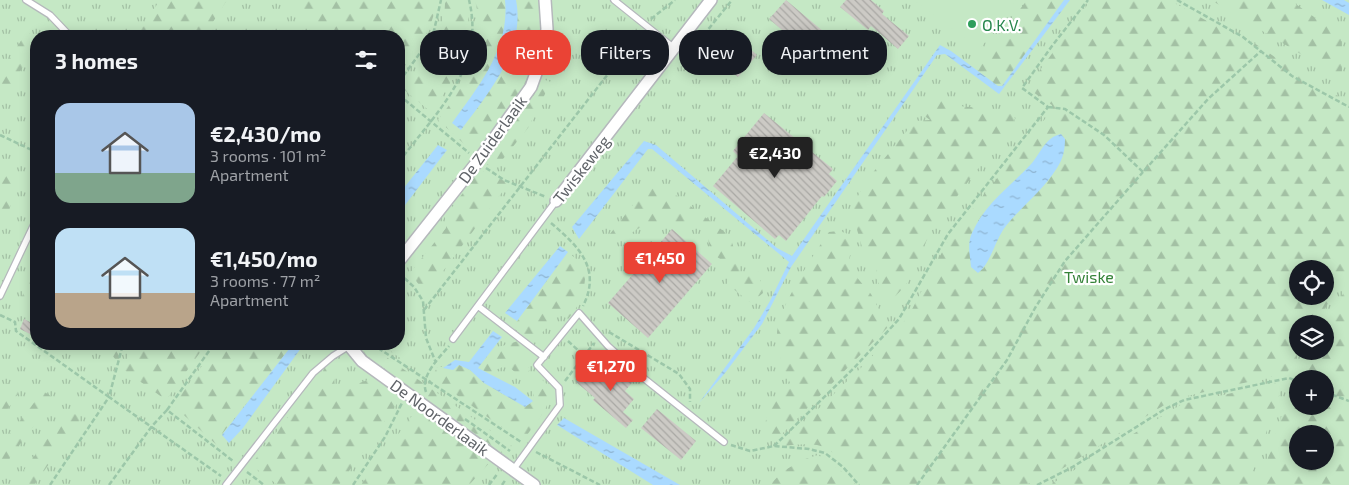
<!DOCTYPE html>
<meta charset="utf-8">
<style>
:root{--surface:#171b24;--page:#242831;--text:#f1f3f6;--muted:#9ea1a6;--accent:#ea4335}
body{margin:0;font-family:"Exo 2",sans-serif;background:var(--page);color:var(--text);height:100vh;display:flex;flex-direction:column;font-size:19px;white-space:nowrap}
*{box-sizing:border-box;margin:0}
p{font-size:16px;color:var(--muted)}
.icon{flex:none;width:28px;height:28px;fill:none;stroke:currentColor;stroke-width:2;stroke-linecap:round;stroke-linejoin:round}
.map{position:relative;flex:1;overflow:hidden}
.drawer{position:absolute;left:30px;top:30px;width:375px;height:320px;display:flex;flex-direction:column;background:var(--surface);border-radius:20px;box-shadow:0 2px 12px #0003}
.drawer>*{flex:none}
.guide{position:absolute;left:420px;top:30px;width:475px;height:45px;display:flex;gap:10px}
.controls{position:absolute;left:1289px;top:260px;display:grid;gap:10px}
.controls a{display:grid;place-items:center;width:45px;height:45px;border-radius:50%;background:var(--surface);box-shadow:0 2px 12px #0003;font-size:25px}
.price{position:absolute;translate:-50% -42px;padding:0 11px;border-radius:5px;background:var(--accent);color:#fff;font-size:16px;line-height:32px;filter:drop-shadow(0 1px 2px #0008)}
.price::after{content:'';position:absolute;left:50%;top:30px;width:15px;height:11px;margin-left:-8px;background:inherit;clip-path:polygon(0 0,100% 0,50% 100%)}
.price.selected{background:#222;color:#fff}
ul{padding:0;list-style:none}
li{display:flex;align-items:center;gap:15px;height:125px;padding:0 25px}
li span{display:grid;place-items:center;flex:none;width:140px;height:100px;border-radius:15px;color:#555}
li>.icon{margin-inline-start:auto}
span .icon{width:60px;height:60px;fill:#fffc;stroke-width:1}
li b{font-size:21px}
h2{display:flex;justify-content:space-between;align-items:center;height:60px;padding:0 25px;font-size:21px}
.tag{padding:0 18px;border-radius:20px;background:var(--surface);box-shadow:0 2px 12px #0003;font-size:18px;line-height:45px}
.tag.selected{background:var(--accent);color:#fff}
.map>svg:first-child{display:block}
.grass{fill:url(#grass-tufts);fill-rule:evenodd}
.forest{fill:url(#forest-firs);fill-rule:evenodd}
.pitch{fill:#c5e8c5}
.water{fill:url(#water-ripples)}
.building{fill:url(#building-back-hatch)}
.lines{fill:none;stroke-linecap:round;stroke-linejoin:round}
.lane-casing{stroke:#b5b8bc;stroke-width:8}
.street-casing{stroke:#b5b8bc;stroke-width:14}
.path{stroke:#9cc7a9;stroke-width:2.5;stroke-dasharray:5 2.5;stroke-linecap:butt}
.lane{stroke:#fff;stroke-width:5.5}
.street{stroke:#fff;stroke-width:11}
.leisure-dot{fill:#2e9e5b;stroke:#fff;stroke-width:2}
.labels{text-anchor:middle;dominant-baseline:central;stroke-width:4.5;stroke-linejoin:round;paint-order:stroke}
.leisure-label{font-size:16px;fill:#27864d;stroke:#fff;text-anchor:start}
.street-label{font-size:16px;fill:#5f6368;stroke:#fff}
.park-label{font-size:16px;fill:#348238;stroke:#fff}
</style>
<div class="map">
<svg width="1349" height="485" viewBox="0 0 1349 485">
<defs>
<pattern id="grass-tufts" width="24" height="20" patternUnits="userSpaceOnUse" patternTransform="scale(1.25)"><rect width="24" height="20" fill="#c5e8c5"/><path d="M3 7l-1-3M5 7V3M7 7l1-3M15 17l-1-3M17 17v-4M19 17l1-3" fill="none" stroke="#a3c0a4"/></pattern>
<pattern id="forest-firs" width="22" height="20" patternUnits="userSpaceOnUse" patternTransform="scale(1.25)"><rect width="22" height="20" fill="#c5e8c5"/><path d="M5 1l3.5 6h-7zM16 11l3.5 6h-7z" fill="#a3c0a4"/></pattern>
<pattern id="water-ripples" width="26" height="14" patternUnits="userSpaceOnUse" patternTransform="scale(1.25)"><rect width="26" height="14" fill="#aadaff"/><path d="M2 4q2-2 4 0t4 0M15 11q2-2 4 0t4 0" fill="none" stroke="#8eb4d2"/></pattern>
<pattern id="building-back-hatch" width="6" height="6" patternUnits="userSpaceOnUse" patternTransform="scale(1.25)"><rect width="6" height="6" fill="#cccac5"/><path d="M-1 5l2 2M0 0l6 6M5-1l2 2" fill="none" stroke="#a9a8a4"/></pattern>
</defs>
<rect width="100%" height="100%" fill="#f1efe8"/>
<path class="grass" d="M0,0H1349V485H0ZM36,36H399V344H36ZM1298,269H1325V296H1298ZM1298,324H1325V351H1298ZM1298,379H1325V406H1298ZM1298,434H1325V461H1298Z"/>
<path class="forest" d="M160,0H227L204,36H136Z
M284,0H436C434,30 416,51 399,74V36H328Z
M445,0H465C477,47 457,75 431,112L403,89C421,63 446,34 445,0Z
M475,0H537L538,39L525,86L475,154L438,120C467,83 487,48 475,0Z
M1027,0H1066L1002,86H998L975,68Z
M1091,0H1169L1245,42L1248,39L1311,81L1349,102V267L1316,324H1298V351H1300L1287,373L1174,399L1060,470L1025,485H866C860,472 831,448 817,445C805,443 792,445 780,446L865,364L908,317L950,237L1053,109L1052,105L1027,88ZM1048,140L1039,190L1023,205L1004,229L993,247L984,268L977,273L971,267V235L982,214L999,193L1033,162ZM1298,269H1325V296H1298Z
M1211,0H1290L1341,36L1342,79Z
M27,32L36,38V47L0,102V72Z
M542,79L551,82L528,128L495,169L485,163L532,99Z
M935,96L957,106L1006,110L1015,118C1013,130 1005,133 995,138L989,154L931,231L906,285L889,303L876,278L877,261L865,257L851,209L866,181L915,121L930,120L922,114L929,99Z
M480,170L509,183L426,294L410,273L446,228L445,217Z
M12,171L20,177V185L0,228V174Z
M656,180L726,233L732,242L740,272L758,271L763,293L751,303L727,284L731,266L711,253L707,234L699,226L673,222L641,227L608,247L606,239L650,183Z
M838,231L846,233C856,245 849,253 848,267L871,294L888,327L775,441L765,423L771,406L790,383C784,369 777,351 777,335C777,309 814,254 829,232Z
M568,252L585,267C586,289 582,303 568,319L559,312L532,345L513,327Z
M36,266V305L31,307L19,303Z
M1349,284V485H1258C1276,441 1285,393 1309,351H1325V324ZM1298,379H1325V406H1298ZM1298,434H1325V461H1298Z
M518,341L528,350L520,360L530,369L526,375L516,373L507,365L489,373L478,368L493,349Z
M104,344H124L118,363Z
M131,344H206L166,400L124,370Z
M218,344H293L222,434L226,441L220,448L175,407V403Z
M359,344H368L512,446L502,453L363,353Z
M379,344H396L409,352L408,363Z
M459,364L470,370L484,383L525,407L533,401L536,374L553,390L545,410L522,442L440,383L434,373L438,366L453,370Z
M326,368L334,374L335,392L376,377L399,396V401L339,485H278L251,465Z
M8,383L17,389L18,394L0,420V389Z
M1278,383L1282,384V387L1248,485H1050L1182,404Z
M43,391L52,397L50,404L0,471V447Z
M69,409L80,418L79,422L34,485H13Z
M419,411L491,461L469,485H361L414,413Z
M818,455L851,478L856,485H770L782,472L802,460Z"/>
<path class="pitch" d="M914,0H1016L980,49Z"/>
<path class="water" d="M505,0H516C526,50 488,93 461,130L452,123C479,86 510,48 505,0Z
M1064,0H1070L999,94L945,54L937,55L791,267L762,324L725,373L699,403L754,328L770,301L789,262L652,149H648L579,239L572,227L644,141L656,145L777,248L792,256L940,45L951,51L998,86H1002Z
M1322,0H1344L1349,3V15Z
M1061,134L1065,139C1065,150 1063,159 1057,168C1042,192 1019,208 1003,230C994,244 990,264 978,273L971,267C970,256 967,243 972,233C985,203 1011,186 1032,163C1041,152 1046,137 1061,134Z
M438,145L447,150L399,213V194Z
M560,246L568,252L517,321L505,313Z
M493,331L502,337L478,368L515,387L533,401L525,407L484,383L470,370L459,365L453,370L443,368L455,360L469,362Z
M293,344H304L243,428L229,443L222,435Z
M564,418L680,485H653L557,425Z"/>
<path class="building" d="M786,0L824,32L807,51L769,19Z
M846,0H871L884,11L882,14L909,36L898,49L871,26L868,30L840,7Z
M748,47L757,55L738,77L729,70Z
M764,113L833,169L829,174L837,181L824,197L822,196L786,241L779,235L775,239L713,186L738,156L733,151Z
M672,229L712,264L648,338L608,303Z
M24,319L34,324L30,334L20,329Z
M618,363L636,378L625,391L634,399L623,412L633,420L626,428L593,400L595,398L576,382L588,368L603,381Z
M657,409L696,441L681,460L641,428Z"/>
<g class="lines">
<g class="lane-casing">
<path id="lane" d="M26,0L50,15L70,36
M614,0L674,48
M0,296L36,220
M478,306L544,357
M453,339L556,201
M513,470L560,405L559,388L537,365L579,313L608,346L641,376L724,442
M226,485L313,373L333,356L349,346"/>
</g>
<g class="street-casing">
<path id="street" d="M556,201L711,0
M399,261L478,161L531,87L544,51L547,29L545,0
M348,344L362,361L534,485"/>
</g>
<path class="path" d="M1177,0L1243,37L1292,76L1349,107
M651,19L675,0
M685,58L732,0
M399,82L433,35L441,0
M399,95L469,153
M1048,107L1065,109L1104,135L1143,172L1208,99L1261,51
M0,135L36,152
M399,162C436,112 486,68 469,0
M486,168L504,180L546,197
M551,223C578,246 602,268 583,306
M399,273L414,287L423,301L426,338L436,363
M424,310L640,33
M0,315L15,322L16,331L109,397L123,344
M609,332L679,374L690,389V402
M568,341L604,374
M372,344L521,442
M565,381L594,343
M426,392C420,376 439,358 449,346
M1325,392L1349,401
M167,410L214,344
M465,419L510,451
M731,445L750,451L774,446L809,449L825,453L843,467L859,485
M774,446L854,368L899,319L948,234L1048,107L1022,88L1052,46L1088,0
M536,452L600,485
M247,472L264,485
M50,485L109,397L221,476
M109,485L152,426L167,410L233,461
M353,485L385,437L402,403
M489,485L498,473
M502,485L506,479
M917,485L1007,360L1035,308L1065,261L1143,172
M1037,485L1071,468L1165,409L1184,400L1289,378L1298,381"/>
<use href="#lane" class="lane"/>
<use href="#street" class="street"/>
</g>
<circle class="leisure-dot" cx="972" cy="24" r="5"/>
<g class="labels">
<g class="leisure-label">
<text x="982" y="24">O.K.V.</text>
</g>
<g class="street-label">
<text transform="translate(492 139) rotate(-54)">De Zuiderlaaik</text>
<text transform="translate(581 169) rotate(-52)">Twiskeweg</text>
<text transform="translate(440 417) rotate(36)">De Noorderlaaik</text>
</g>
<g class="park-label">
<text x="1089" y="276">Twiske</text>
</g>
</g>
</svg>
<div class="controls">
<a><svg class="icon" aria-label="locate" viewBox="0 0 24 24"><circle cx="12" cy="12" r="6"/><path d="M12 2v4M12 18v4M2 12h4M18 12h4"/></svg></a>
<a><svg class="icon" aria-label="layers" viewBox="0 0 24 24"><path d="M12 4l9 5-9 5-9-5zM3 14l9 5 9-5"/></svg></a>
<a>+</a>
<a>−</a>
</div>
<b class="price selected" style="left:775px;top:179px">€2,430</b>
<b class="price" style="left:660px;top:284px">€1,450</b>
<b class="price" style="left:611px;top:392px">€1,270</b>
<div class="guide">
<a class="tag">Buy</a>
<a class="tag selected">Rent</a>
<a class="tag">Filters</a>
<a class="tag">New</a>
<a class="tag">Apartment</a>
</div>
<section class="drawer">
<h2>3 homes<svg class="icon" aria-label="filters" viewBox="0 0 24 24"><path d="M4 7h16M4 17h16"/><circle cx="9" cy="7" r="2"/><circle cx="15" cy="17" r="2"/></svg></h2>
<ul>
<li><span style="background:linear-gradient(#a9c7e8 70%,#7fa58c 0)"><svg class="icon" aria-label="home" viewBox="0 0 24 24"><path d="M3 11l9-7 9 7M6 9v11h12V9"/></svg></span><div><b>€2,430/mo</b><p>3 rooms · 101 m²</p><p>Apartment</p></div></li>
<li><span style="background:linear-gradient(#bfe0f5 65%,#b9a48a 0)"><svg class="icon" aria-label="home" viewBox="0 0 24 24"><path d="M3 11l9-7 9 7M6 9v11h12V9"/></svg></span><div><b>€1,450/mo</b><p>3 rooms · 77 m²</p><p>Apartment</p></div></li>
</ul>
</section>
</div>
